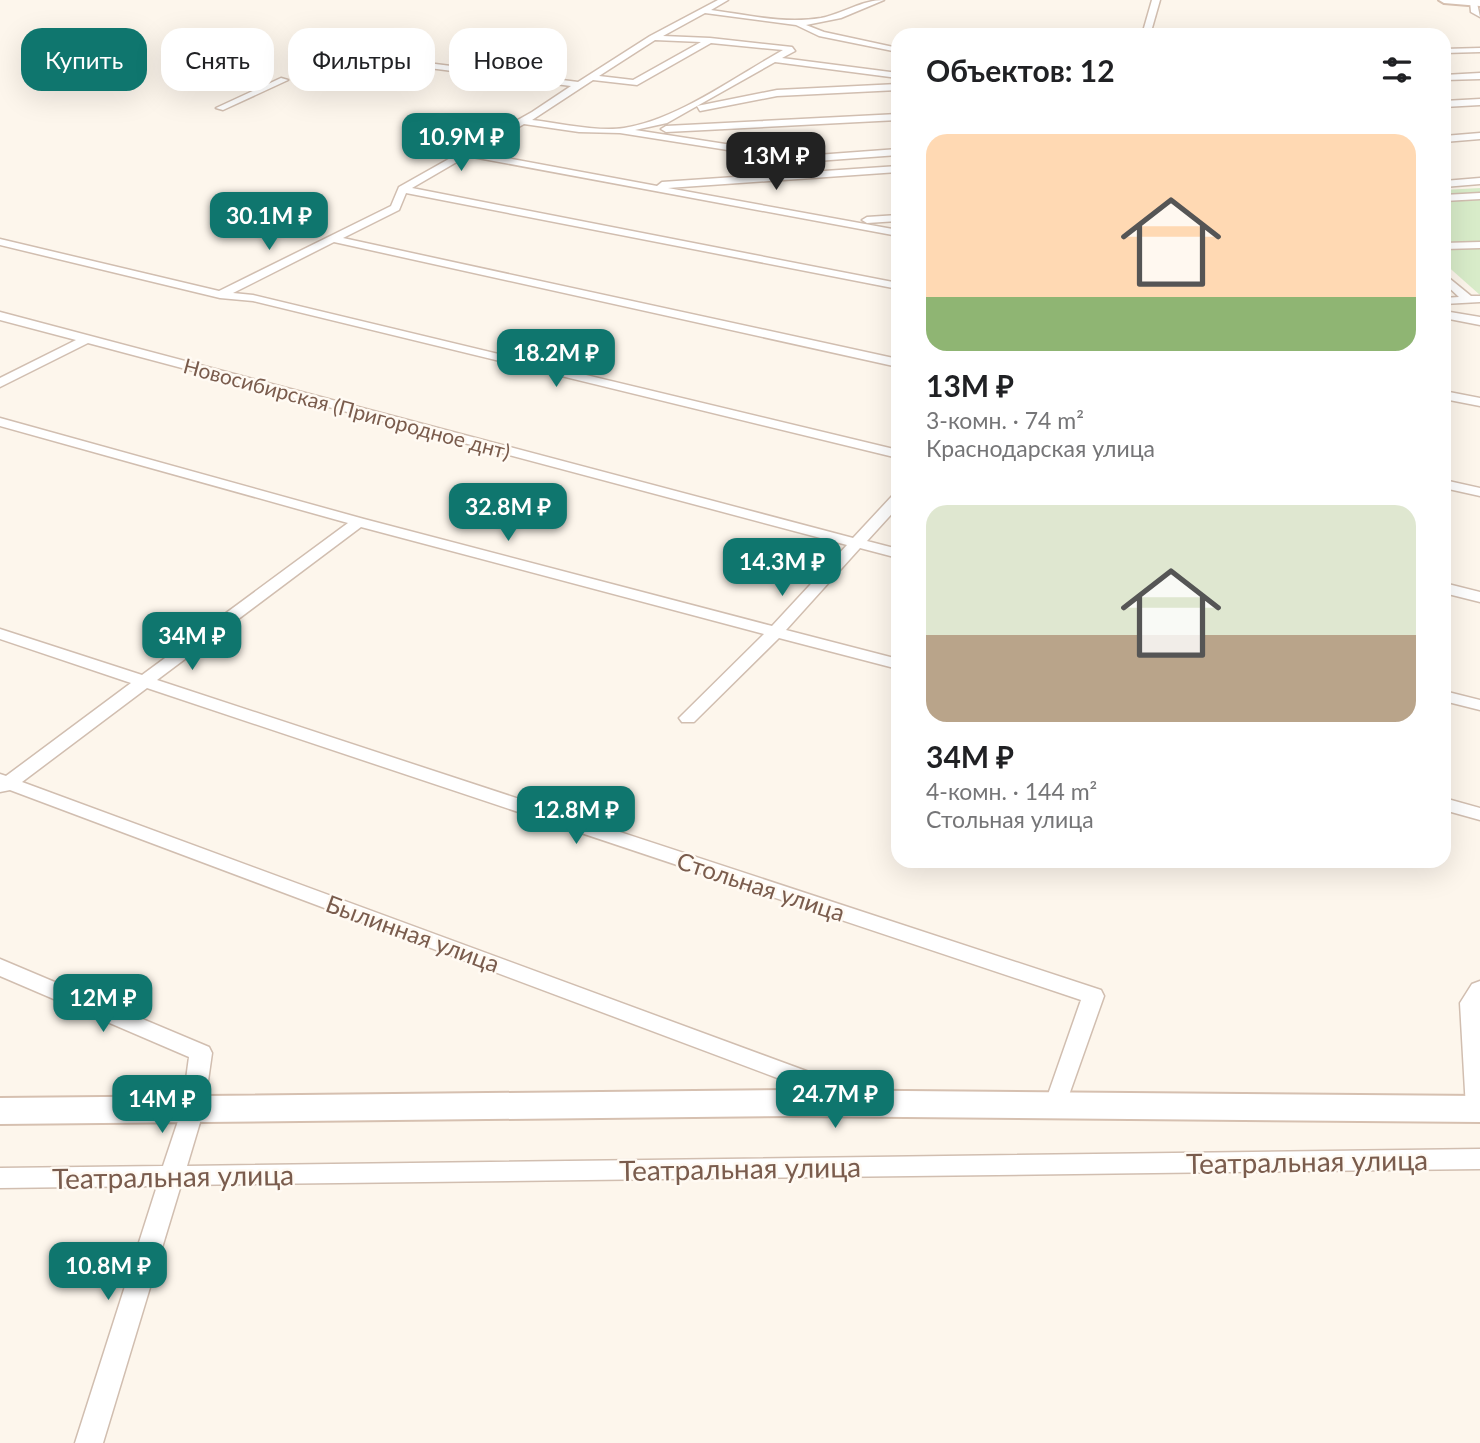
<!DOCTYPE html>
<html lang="ru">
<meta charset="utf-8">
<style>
:root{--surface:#fff;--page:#f6f6f6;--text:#202124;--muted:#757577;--accent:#0f766e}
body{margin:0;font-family:Lato,sans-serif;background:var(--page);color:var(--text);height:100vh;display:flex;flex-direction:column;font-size:26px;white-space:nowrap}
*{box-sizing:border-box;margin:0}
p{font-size:23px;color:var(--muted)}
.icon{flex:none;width:38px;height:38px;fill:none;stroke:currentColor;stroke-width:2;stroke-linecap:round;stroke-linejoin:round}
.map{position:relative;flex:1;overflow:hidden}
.side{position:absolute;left:891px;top:28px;width:560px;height:840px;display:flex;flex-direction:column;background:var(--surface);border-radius:21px;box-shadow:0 7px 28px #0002}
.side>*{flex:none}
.banner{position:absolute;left:21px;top:28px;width:665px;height:63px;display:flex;gap:14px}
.price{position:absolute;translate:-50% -60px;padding:0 16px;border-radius:14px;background:var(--accent);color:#fff;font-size:23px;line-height:46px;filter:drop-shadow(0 2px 4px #0008)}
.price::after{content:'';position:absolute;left:50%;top:42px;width:21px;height:16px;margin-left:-10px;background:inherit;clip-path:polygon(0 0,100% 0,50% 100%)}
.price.active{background:#222;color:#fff}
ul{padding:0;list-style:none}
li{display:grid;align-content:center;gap:14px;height:371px;padding:0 35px}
li span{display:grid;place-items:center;height:217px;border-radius:21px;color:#555}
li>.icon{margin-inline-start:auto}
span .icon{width:126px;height:126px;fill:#fffc;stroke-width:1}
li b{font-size:30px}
h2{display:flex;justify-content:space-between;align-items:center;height:84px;padding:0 35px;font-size:30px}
.chip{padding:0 24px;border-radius:21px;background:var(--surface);box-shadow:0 7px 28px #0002;font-size:24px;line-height:63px}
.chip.active{background:var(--accent);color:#fff}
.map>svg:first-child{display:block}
.green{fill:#d8ecc9}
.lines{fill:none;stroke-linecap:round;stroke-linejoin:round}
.street-casing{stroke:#d1beb0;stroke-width:3}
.secondary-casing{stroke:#d6c0b0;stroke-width:4}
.street{fill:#fff;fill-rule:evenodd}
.secondary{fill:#fff;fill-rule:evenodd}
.labels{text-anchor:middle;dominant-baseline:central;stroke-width:5;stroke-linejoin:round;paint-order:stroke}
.far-street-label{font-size:21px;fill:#7a5c4d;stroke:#fffaf3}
.street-label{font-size:24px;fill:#7a5c4d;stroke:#fffaf3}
.near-street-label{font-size:28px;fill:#7a5c4d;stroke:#fffaf3}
</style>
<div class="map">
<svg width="1480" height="1443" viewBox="0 0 1480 1443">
<rect width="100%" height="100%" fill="#fdf6ec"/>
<path class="green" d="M1480,188V295L1444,263V190Z"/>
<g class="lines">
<g class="street-casing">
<path id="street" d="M718,0H728L711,10C748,15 784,24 821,18C842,14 862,0 884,0L841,18L806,25L824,32L898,48V52L819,36L796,25L705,13L663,36L710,38L792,47L795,51L782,58L898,73V78L775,62L697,106L777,90L898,84V90L777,96L700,111L697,106L667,123L635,130L803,156L898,149V155L803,162L620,133L579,132L524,124L475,152L657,186L662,182L898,166V172L668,188L898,230V236L467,156L412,188L898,283V289L406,193L399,210L343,238L898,359V367L334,242L233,293L253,295L898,450V458L253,301L220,298L0,245V239L219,291L391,206L399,187L532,112L571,86L350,58L333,63L330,59L349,53L578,82L650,36ZM655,40L701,42L633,80L599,76ZM711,43L783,50C735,77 677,120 624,128C597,132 559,123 532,120L593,80L637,85Z
M1152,0H1160L1150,35H1142Z
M1470,1L1477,3L1480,17L1471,12Z
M1480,48V52L1444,53V49Z
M1480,73V79L1444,80V75Z
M281,78L288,80L223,110L216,108Z
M1480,99V105L1444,107V101Z
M898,114V120L666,132L661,129L666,126Z
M1480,133V139L1444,142V136Z
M1480,178V184L1444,187V181Z
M1480,193V199L1444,201V195Z
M898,215V221L867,223L862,220L867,217Z
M1480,242V248L1444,249V243Z
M1444,274L1471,296H1480V302L1444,304V298L1459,297L1444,283Z
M1444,311L1480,317V325L1444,318Z
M0,312L853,538L893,495L898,494V507L867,541L898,549V558L860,548L786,630L898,659V669L779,638L694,722H682L679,718L764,634L361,527L157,680L1101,990L1104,996L1063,1112L1055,1115L1047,1112L1044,1106L1081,1000L147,688L22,782L809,1072L812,1078L802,1109L794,1112L786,1109L783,1103L788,1082L10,790L0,792V774L6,776L131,683L0,639V629L142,675L348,523L0,426V418L364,519L772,626L847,545L88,343L0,387V378L76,340L0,320Z
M1444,391L1480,398V406L1444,399Z
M1444,480L1480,488V496L1444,488Z
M1444,583L1480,592V602L1444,593Z
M1444,691L1480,700V710L1444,701Z
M1444,798L1480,808V820L1444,810Z
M0,959L209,1047L212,1053L204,1109L187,1166L1480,1149V1169L181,1185L103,1443H75L157,1186L0,1188V1168L163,1166L182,1109L189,1057L0,976Z
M1480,981V1117L1469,1115L1466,1109L1460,1003L1472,984Z"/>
</g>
<g class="secondary-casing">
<path id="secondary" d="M1439,0H1480V6L1444,3Z
M794,1090L1480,1096V1122L794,1116L0,1124V1098Z"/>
</g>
<use href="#street" class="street"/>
<use href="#secondary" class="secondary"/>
</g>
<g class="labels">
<g class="far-street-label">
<text transform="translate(347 408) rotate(15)">Новосибирская (Пригородное днт)</text>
</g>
<g class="street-label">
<text transform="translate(761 886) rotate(18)">Стольная улица</text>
<text transform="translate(413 933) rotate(20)">Былинная улица</text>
</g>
<g class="near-street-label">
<text transform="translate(1307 1161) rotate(-1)">Театральная улица</text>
<text transform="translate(740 1168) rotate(-1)">Театральная улица</text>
<text transform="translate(173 1176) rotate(-1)">Театральная улица</text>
</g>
</g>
</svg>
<b class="price" style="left:461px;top:173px">10.9M ₽</b>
<b class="price active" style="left:776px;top:192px">13M ₽</b>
<b class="price" style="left:269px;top:252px">30.1M ₽</b>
<b class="price" style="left:556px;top:389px">18.2M ₽</b>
<b class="price" style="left:508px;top:543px">32.8M ₽</b>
<b class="price" style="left:782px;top:598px">14.3M ₽</b>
<b class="price" style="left:192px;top:672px">34M ₽</b>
<b class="price" style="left:576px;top:846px">12.8M ₽</b>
<b class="price" style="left:103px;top:1034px">12M ₽</b>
<b class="price" style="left:835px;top:1130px">24.7M ₽</b>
<b class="price" style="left:162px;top:1135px">14M ₽</b>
<b class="price" style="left:108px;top:1302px">10.8M ₽</b>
<div class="banner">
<a class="chip active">Купить</a>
<a class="chip">Снять</a>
<a class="chip">Фильтры</a>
<a class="chip">Новое</a>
</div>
<section class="side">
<h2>Объектов: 12<svg class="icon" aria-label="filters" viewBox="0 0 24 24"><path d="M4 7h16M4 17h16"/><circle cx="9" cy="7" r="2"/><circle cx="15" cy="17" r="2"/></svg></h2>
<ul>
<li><span style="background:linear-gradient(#ffd9b3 75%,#8fb573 0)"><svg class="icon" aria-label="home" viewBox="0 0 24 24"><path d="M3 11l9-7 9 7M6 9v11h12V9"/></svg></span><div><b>13M ₽</b><p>3-комн. · 74 m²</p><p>Краснодарская улица</p></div></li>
<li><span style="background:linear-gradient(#dfe7d0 60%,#b9a48a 0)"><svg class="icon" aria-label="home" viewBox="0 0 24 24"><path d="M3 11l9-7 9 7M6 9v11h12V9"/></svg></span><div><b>34M ₽</b><p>4-комн. · 144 m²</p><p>Стольная улица</p></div></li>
</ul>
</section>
</div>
